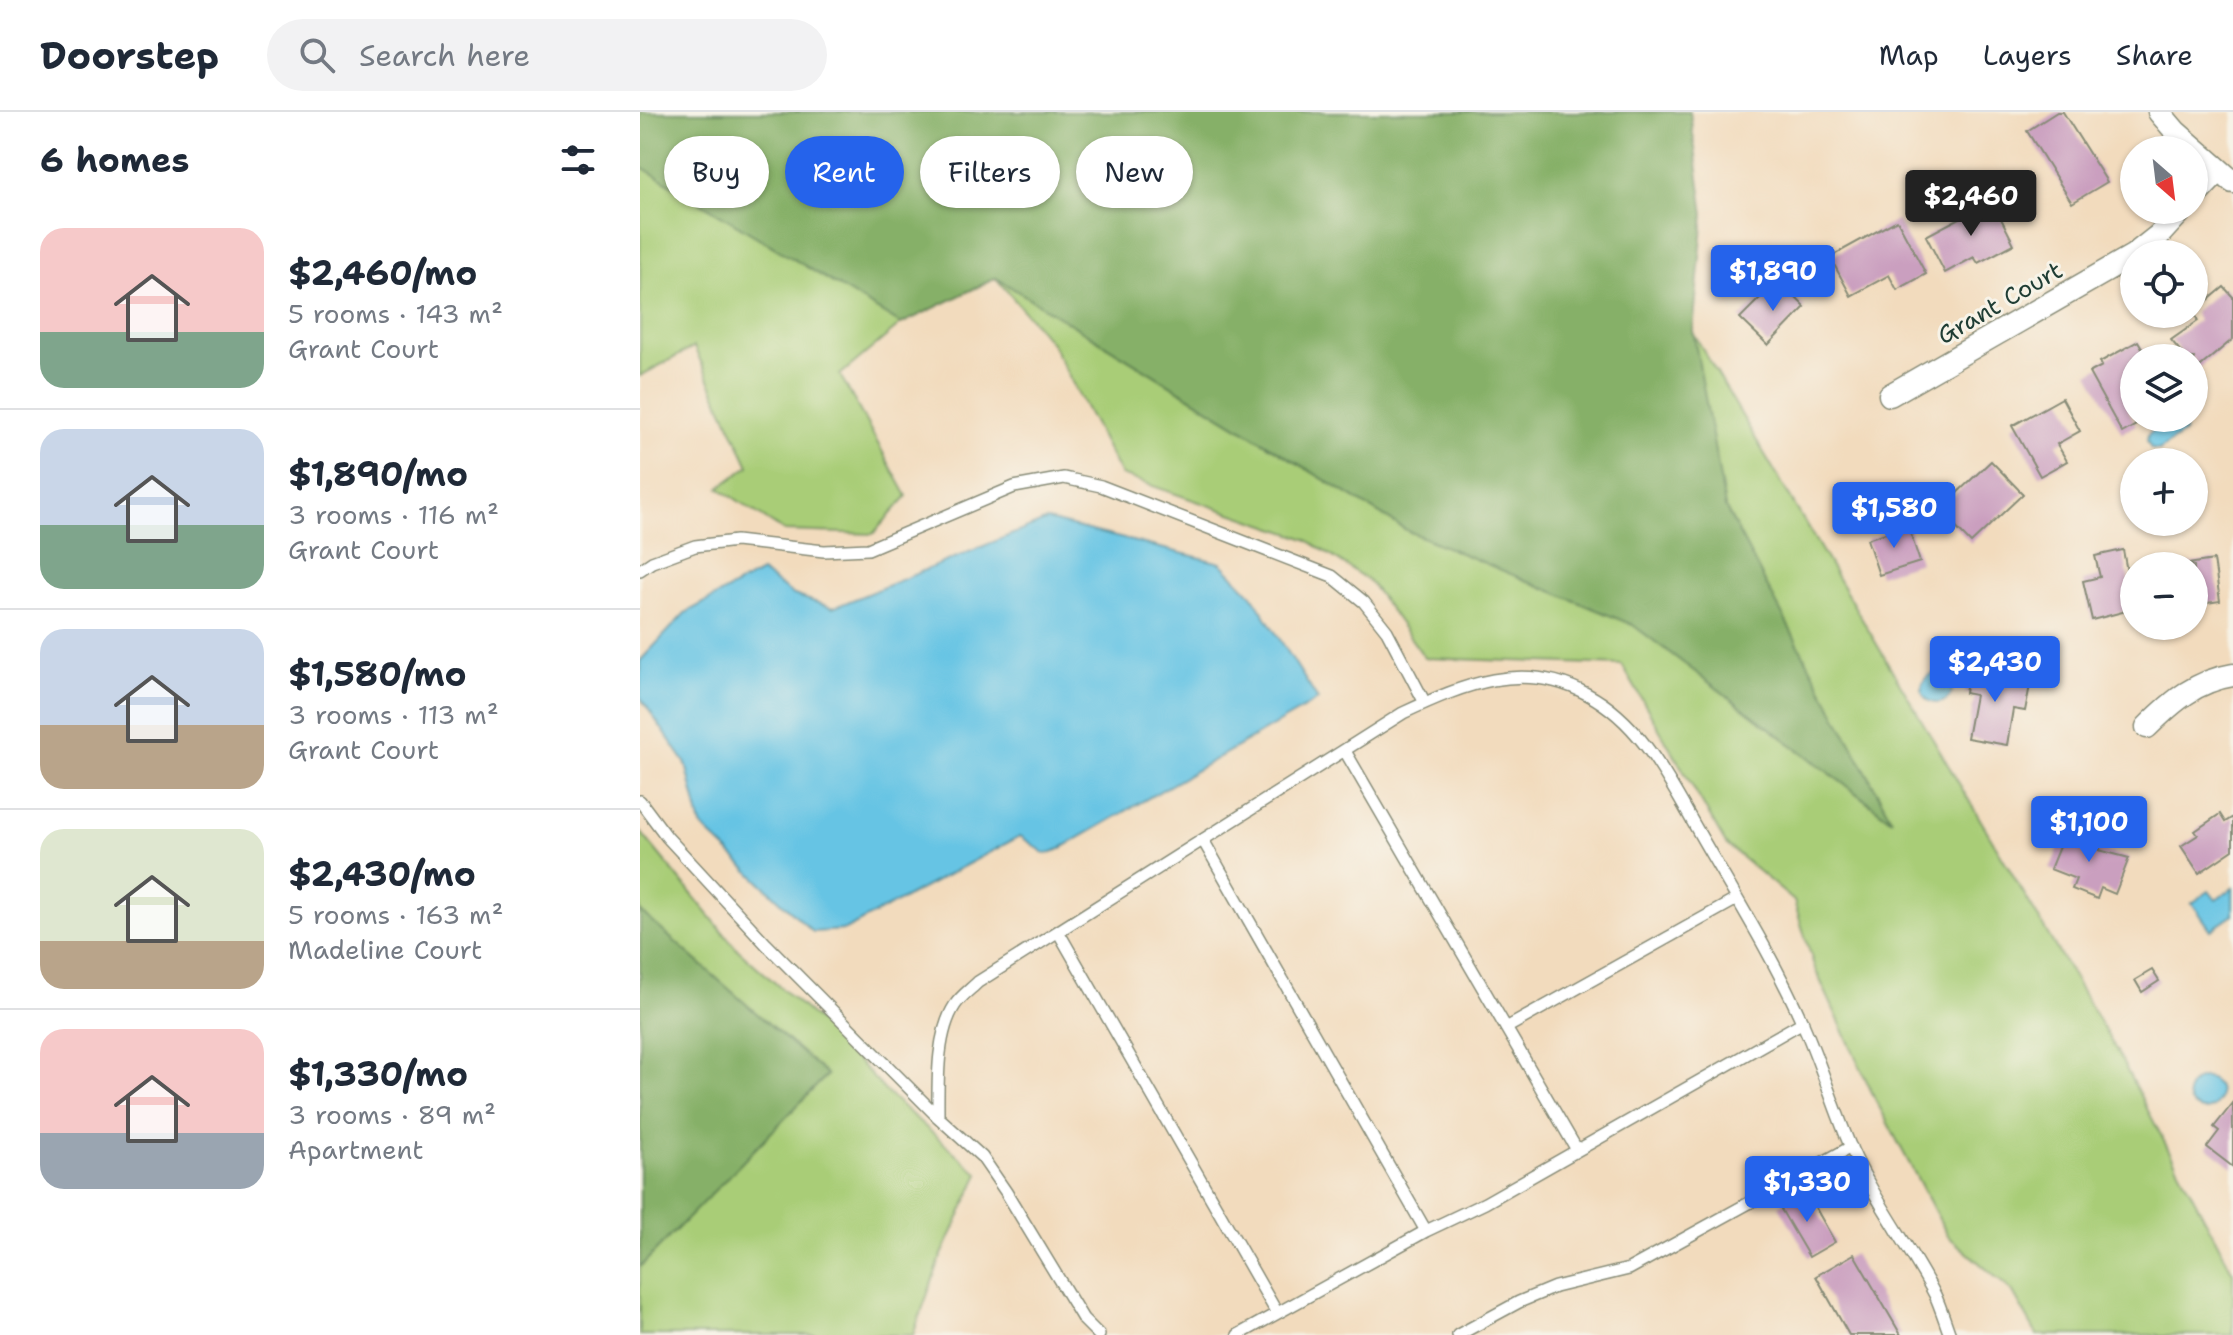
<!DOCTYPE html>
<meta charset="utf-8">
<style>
:root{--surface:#fff;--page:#f2f2f3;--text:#1f2937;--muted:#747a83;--line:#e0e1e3;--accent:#2563eb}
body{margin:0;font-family:"Shantell Sans",sans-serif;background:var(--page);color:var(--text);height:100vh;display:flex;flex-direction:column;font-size:30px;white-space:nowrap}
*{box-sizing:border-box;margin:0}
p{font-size:26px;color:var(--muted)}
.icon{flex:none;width:44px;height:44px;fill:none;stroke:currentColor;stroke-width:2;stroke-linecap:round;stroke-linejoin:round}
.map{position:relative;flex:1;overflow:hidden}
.panel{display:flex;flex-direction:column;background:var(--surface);width:640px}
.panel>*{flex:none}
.top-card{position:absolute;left:24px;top:24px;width:760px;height:72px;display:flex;gap:16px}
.needle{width:52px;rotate:152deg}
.tools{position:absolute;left:1480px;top:24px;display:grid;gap:16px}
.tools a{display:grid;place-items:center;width:88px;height:88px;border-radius:50%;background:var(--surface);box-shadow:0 2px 6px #0004;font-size:40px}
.price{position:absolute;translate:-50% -68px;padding:0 18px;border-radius:8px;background:var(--accent);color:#fff;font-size:26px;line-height:52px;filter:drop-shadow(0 2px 4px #0008)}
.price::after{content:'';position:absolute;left:50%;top:48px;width:24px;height:18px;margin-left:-12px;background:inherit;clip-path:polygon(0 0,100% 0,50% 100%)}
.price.current{background:#222;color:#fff}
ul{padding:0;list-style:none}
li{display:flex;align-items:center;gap:24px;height:200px;padding:0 40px}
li+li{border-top:2px solid var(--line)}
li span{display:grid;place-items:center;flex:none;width:224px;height:160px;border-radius:24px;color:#555}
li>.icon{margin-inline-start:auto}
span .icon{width:96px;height:96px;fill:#fffc;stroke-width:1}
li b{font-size:34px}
h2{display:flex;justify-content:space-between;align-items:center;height:96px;padding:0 40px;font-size:34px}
.tag{padding:0 28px;border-radius:36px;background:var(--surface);box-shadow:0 2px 6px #0004;font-size:28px;line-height:72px}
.tag.current{background:var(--accent);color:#fff}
header{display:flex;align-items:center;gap:48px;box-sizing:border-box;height:112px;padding:0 40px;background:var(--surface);border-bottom:2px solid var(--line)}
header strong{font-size:38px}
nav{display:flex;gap:44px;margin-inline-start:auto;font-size:28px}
.search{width:560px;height:72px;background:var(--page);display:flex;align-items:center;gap:20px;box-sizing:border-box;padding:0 28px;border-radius:44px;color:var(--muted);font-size:30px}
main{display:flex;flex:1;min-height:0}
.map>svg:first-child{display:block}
.green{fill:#a9cd77;stroke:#648556;stroke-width:2}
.forest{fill:#86b068;stroke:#52764e;stroke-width:2}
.water{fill:#66c4e4;stroke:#42808c;stroke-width:2}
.building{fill:#ca9fbf}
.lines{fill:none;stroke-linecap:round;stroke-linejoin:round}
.lane-casing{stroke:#888c78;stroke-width:14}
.street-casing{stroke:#888c78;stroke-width:25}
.lane{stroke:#fff;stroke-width:11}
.street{stroke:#fff;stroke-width:22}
.labels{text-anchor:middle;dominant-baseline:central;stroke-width:6;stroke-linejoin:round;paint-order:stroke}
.street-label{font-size:24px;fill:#1f3d34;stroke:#f7f3e8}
</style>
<header>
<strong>Doorstep</strong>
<div class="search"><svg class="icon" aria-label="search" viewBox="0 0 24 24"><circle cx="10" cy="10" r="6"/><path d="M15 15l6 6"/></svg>Search here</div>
<nav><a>Map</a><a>Layers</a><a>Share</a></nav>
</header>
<main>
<section class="panel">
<h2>6 homes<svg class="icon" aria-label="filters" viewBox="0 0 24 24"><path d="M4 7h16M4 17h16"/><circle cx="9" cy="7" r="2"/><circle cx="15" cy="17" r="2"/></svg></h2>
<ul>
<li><span style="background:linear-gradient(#f6c9c9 65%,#7fa58c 0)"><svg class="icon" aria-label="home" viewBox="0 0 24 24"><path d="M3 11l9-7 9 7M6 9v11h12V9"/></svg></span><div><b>$2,460/mo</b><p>5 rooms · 143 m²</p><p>Grant Court</p></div></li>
<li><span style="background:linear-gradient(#c9d6e8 60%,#7fa58c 0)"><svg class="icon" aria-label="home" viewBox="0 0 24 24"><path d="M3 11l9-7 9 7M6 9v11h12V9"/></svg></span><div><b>$1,890/mo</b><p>3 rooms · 116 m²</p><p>Grant Court</p></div></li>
<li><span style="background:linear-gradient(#c9d6e8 60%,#b9a48a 0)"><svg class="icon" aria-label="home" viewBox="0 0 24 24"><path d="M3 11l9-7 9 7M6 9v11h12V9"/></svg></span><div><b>$1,580/mo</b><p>3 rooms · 113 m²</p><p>Grant Court</p></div></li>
<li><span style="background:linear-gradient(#dfe7d0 70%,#b9a48a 0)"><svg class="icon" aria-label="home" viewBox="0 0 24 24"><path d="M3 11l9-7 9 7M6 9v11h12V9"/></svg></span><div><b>$2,430/mo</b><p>5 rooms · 163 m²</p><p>Madeline Court</p></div></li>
<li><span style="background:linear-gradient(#f6c9c9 65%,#9aa5b1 0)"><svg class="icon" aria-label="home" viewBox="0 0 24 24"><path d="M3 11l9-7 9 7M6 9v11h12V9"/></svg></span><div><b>$1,330/mo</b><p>3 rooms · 89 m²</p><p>Apartment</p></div></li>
</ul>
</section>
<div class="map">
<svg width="1593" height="1223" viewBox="0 0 1593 1223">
<rect width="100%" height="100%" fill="#f7f3e8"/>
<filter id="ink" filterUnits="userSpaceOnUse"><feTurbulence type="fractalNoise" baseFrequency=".0125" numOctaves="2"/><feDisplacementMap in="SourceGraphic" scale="16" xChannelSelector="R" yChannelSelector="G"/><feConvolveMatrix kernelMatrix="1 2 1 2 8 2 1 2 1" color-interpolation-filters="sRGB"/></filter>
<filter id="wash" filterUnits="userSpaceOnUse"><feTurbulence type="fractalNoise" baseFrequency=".006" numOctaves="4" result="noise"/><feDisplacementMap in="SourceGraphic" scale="32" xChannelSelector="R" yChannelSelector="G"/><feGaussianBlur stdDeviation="1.8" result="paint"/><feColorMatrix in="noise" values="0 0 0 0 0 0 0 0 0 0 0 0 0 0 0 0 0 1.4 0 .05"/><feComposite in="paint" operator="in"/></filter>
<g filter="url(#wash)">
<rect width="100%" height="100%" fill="#f2dbbd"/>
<path class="green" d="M0,54L261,212L200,263L267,384L233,422L144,419L79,376L109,354L54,235L0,264Z
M356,166L768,419L993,513L1250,707L1085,395L1052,219L1475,936L1593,1160V1223H1397L1372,1179L1308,1124L1235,987L1175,857L1154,789L1086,732L982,553L785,546L729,469L666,427L481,363L412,232Z
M0,719L96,836L197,926L247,981L339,1062L301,1145L273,1223H0V1155L187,963L0,799Z"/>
<path class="forest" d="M0,0H1050L1064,102L1053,219L1085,395L1252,708L993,513L768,419L356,166L261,212L0,54Z
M0,799L187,963L0,1155Z"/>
<path class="water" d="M1532,306L1540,307L1545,316L1544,321L1519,338L1511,337L1507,329L1508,322Z
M407,408L581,451L612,483L678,588L418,738L406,742L380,724L205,818L173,820L61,714L46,652L0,585V549L45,501L121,460L154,483L193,496Z
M1282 576a15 15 0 1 1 30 0a15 15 0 1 1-30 0Z
M1593,776V803L1571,818L1552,791L1569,779L1576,788Z
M1548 982a16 16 0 1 1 32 0a16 16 0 1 1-32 0Z"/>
<g id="blocks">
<path class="building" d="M1417,0H1423L1467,70L1432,91L1387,19Z
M1352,89L1374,132L1338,151L1334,145L1305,161L1286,124Z
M1257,108L1286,162L1257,178L1249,163L1211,184L1190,145Z
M1138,168L1165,195L1128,233L1100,206Z
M1584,175L1593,185V227L1556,258L1554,246H1546L1531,228L1558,209L1554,200Z
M1498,229L1508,246H1494V294L1488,297L1496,313L1482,321L1449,261L1462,254L1460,250Z
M1422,286L1440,319L1417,332L1427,349L1400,364L1372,314Z
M1351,349L1383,382L1331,431L1299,398Z
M1268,414L1280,450L1239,463L1227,427Z
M1483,438L1494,497L1452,508L1443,469L1460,465L1455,444Z
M1574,448L1580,489L1554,493V454L1548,452Z
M1329,557L1391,568L1385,599L1373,597L1367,633L1327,626L1335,583L1325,581Z
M1580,702L1585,710L1593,705V738L1559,761L1541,734L1558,723L1555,719Z
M1427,715L1463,728L1459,738L1489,746L1475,782L1461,776L1457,787L1432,777L1436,767L1410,757Z
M1512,858L1519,869L1502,880L1495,868Z
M1593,991V1055L1567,1035L1579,1019L1574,1015Z
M1166,1079L1195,1130L1169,1145L1139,1094Z
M1214,1142L1261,1223H1209L1176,1164Z"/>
</g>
</g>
<g filter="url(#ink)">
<use href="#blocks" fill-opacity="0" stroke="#888c78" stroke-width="2"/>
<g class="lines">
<g class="lane-casing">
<path id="lane" d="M0,458L12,450L55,434L96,429L184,439L228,437L374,375L424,366L461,374L692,464L724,490L747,519L785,591
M705,639L937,1038
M0,689L27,725L126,832L298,1005L342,1045L366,1080L443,1207L459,1223
M563,728L786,1119
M419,821L637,1201
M866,916L1097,787
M298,1005C298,971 296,922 315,893C321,884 331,877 338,870L763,601C823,573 883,547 947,582C1002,611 1029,669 1059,721C1095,784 1134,846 1163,912C1181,953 1194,996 1211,1036C1234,1088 1269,1133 1295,1183C1301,1196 1305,1210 1310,1223
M598,1223L786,1119L845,1091L1163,910
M818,1223L879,1190L915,1175L989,1157L1211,1035"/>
</g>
<g class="street-casing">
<path id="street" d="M1519,0L1536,20L1593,70
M1554,85L1579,59
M1495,142L1519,123L1542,98
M1250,283L1494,143
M1507,615C1533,589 1556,569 1593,563"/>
</g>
<use href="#lane" class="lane"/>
<use href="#street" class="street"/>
</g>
</g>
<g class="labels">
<g class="street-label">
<text transform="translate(1360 191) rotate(-30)">Grant Court</text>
</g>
</g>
</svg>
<div class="tools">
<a><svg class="needle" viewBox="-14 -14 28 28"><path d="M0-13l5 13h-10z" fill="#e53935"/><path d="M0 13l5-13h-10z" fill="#747a83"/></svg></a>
<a><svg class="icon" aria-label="locate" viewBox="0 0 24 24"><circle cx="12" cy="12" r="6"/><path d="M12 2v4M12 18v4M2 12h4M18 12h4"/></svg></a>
<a><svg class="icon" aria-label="layers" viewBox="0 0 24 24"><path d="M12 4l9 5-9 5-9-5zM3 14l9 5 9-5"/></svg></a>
<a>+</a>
<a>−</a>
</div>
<b class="price current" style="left:1331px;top:126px">$2,460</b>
<b class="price" style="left:1133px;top:201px">$1,890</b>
<b class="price" style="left:1254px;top:438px">$1,580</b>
<b class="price" style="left:1355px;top:592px">$2,430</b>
<b class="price" style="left:1449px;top:752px">$1,100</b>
<b class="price" style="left:1167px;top:1112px">$1,330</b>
<div class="top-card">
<a class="tag">Buy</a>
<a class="tag current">Rent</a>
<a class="tag">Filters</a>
<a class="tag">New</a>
</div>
</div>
</main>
